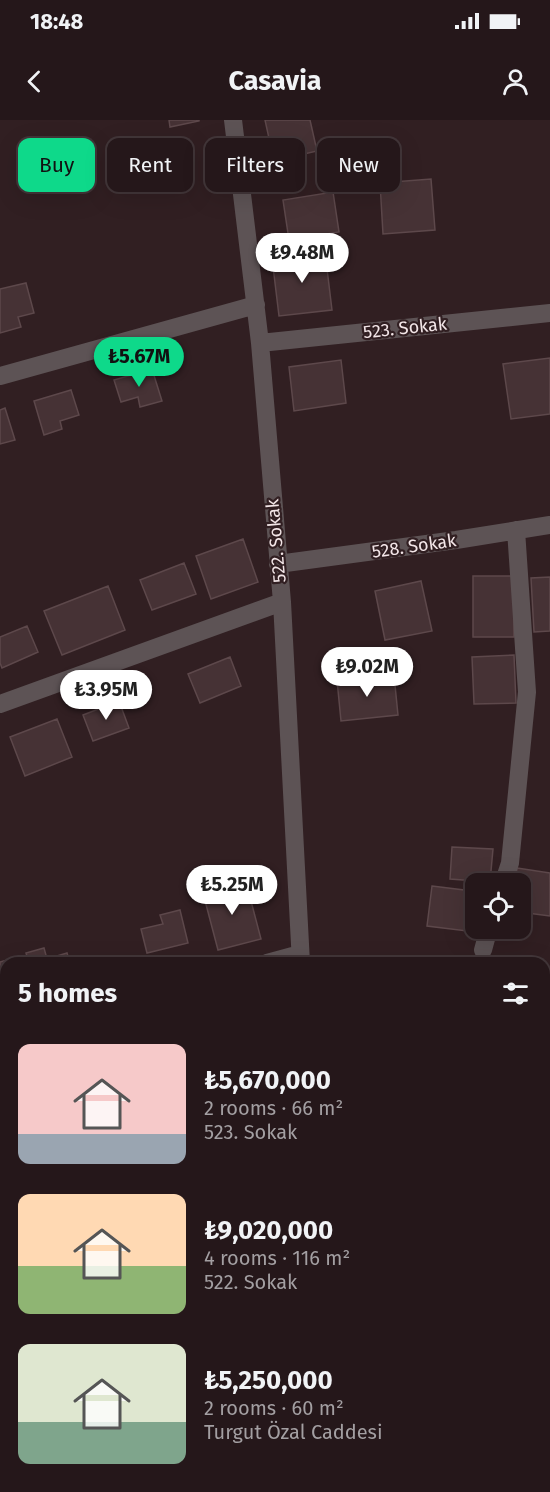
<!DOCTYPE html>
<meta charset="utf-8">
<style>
:root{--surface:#25171a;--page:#2d2023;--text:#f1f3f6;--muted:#a39fa2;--line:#423639;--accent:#0ed98a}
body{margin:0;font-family:"Fira Sans",sans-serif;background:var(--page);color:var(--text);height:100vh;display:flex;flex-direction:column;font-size:22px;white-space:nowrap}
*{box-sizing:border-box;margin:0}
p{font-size:20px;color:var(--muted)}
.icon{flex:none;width:33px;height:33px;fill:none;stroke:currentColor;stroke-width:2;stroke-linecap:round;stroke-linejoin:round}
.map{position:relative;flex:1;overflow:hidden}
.side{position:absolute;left:0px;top:837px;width:550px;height:536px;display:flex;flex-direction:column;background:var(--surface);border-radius:18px 18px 0 0;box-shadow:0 6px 24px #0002,0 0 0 2px var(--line)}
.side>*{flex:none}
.top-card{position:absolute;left:18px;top:18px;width:514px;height:54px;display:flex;gap:12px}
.tools{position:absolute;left:465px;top:753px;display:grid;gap:12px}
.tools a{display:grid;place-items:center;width:66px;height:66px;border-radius:12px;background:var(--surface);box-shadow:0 6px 24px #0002,0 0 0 2px var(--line);font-size:30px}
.price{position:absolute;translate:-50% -51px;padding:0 14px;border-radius:21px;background:#fff;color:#222;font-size:20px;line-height:39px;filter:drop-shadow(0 2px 3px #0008)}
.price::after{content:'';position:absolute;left:50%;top:36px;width:18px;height:14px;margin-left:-9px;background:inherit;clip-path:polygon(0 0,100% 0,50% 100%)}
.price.on{background:var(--accent);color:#111}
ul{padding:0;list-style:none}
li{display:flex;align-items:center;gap:18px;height:150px;padding:0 18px}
li span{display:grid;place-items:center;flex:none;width:168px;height:120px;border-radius:12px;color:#555}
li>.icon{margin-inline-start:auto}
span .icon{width:72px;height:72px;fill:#fffc;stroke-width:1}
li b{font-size:26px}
h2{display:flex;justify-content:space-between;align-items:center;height:72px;padding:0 18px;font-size:26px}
.pill{padding:0 21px;border-radius:12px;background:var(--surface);box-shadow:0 6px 24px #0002,0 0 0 2px var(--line);font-size:21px;line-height:54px}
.pill.on{background:var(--accent);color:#111}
.status{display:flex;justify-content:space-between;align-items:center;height:42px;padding:0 30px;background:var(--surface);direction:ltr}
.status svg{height:16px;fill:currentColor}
header{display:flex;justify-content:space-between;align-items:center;height:78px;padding:0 18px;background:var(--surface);font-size:27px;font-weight:700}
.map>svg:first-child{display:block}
.building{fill:#463235;stroke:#5d484b;stroke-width:1.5}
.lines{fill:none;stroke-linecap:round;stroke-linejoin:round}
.minor{stroke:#5d5355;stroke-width:18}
.major{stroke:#958184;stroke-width:18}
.labels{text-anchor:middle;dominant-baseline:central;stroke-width:4.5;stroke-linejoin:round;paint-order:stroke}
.street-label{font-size:18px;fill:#f2e5e7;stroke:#311f22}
</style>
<div class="status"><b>18:48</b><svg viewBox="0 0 49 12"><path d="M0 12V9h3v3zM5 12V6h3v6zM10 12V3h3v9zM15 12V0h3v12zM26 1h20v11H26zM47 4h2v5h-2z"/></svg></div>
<header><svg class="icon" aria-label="back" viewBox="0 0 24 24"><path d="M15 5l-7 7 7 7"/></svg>Casavia<svg class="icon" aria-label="person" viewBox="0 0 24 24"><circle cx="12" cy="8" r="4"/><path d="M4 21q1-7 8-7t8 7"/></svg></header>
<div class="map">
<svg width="550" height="1372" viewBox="0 0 550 1372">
<rect width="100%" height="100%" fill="#311f22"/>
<path class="building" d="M169,0H199V1L170,7Z
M265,0H310L317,31L274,41Z
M431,59L435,110L383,114L380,63Z
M333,72L339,112L289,120L283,80Z
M325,132L332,190L279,196L272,138Z
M26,163L34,193L18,197L21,207L0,213V169Z
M550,238V294L511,299L503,244Z
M341,240L346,283L294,291L289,247Z
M152,249L162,281L140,287L138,277L121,282L114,260Z
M71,270L79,295L60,301L62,309L44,315L34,281Z
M5,288L15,320L0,324V290Z
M243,419L258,462L211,479L196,436Z
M184,443L196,474L152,490L140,460Z
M473,456H514V517H473Z
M550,457V511L534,512L531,458Z
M421,461L432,511L385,520L375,471Z
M108,466L125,510L62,535L44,491Z
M27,506L38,532L2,548L0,543V517Z
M514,535L516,583L474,584L472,537Z
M230,537L241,566L200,583L188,554Z
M394,555L398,595L341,601L337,560Z
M119,581L129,608L93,621L83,595Z
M57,599L72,637L25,656L10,617Z
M452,727L493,729L490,762L450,759Z
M517,748L550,753V796L520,792V764H515Z
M246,762L261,819L218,830L203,773Z
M432,766L472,771L467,811L427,806Z
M180,790L188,823L147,833L141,809L163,804L160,795Z
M44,828L47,839L67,833L70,843H29L26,833Z
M7,840L6,877L0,878V842Z
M544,857L550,858V902L544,901Z"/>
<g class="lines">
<path class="minor" d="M233,0L260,223L282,482L301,843
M260,223L550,193
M0,256L256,185
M278,444L456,420L550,405
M0,584L282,482
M503,764L510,743L527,572L516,410
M483,830L489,808
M267,843L300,834
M0,917L6,916
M544,1246H550
M0,1298L6,1296"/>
<path class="major" d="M544,1170L550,1150
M544,1280L550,1263
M480,1372L482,1366
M515,1372L517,1366"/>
</g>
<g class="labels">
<g class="street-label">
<text transform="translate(405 208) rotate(-6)">523. Sokak</text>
<text transform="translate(276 421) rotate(-95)">522. Sokak</text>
<text transform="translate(414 426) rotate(-8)">528. Sokak</text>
</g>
</g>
</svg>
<div class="tools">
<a><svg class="icon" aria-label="locate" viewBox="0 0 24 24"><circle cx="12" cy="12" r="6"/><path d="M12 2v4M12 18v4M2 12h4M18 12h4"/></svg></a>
</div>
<b class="price" style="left:302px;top:164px">₺9.48M</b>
<b class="price on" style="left:139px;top:268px">₺5.67M</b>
<b class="price" style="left:367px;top:578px">₺9.02M</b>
<b class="price" style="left:106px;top:601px">₺3.95M</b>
<b class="price" style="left:232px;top:796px">₺5.25M</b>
<div class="top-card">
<a class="pill on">Buy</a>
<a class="pill">Rent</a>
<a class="pill">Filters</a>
<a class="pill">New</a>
</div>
<section class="side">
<h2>5 homes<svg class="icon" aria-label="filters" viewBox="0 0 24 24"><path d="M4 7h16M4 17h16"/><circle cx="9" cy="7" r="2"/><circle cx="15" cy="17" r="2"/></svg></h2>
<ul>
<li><span style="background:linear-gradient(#f6c9c9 75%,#9aa5b1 0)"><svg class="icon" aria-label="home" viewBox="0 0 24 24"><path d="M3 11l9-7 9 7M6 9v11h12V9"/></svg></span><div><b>₺5,670,000</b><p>2 rooms · 66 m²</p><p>523. Sokak</p></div></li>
<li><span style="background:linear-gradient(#ffd9b3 60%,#8fb573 0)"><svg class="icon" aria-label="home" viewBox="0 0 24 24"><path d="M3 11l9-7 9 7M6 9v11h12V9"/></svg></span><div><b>₺9,020,000</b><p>4 rooms · 116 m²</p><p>522. Sokak</p></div></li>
<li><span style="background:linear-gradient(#dfe7d0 65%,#7fa58c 0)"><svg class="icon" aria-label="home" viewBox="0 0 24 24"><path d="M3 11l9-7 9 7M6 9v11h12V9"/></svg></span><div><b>₺5,250,000</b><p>2 rooms · 60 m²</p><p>Turgut Özal Caddesi</p></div></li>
</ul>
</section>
</div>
